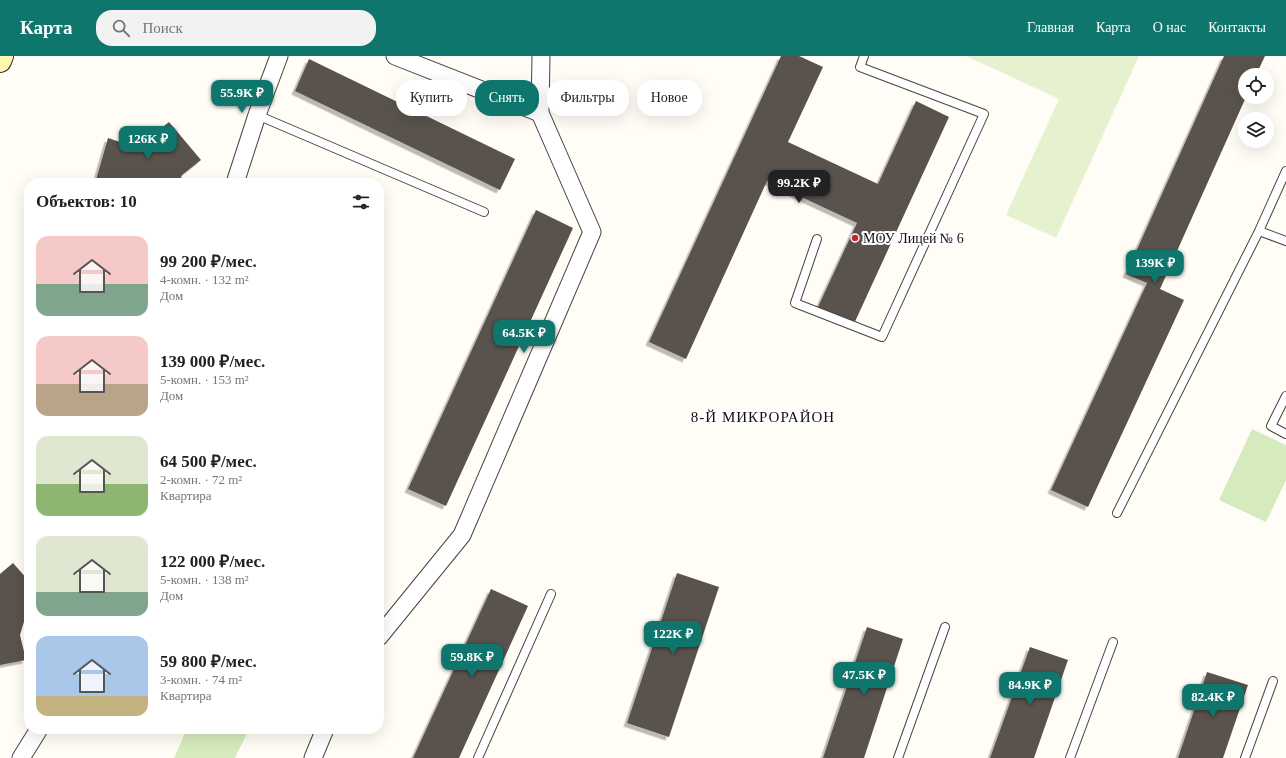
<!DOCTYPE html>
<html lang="ru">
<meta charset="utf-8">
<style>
:root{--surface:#fff;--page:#f2f2f2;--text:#222;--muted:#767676;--accent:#0f766e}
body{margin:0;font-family:"Times New Roman",serif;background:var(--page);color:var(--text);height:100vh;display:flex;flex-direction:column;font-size:15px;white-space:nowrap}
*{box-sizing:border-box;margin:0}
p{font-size:13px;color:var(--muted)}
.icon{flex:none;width:22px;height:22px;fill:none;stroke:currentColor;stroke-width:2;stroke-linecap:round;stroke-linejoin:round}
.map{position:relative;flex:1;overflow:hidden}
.drawer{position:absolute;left:24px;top:122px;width:360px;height:556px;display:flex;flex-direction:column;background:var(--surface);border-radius:16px;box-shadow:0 4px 16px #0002}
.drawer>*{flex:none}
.guide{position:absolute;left:396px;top:24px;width:380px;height:36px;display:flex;gap:8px}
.controls{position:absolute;left:1238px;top:12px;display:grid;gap:8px}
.controls a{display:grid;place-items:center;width:36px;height:36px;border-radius:50%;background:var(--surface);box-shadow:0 4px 16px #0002;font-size:20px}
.price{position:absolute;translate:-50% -34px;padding:0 9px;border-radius:8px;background:var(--accent);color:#fff;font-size:13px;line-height:26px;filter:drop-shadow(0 1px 2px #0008)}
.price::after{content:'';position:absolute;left:50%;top:24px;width:12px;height:9px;margin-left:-6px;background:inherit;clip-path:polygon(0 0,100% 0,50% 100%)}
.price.selected{background:#222;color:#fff}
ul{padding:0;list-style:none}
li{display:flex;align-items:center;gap:12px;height:100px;padding:0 12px}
li span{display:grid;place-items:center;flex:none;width:112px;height:80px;border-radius:12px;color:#555}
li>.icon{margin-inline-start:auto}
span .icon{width:48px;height:48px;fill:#fffc;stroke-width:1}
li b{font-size:17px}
h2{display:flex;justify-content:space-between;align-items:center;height:48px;padding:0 12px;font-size:17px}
.pill{padding:0 14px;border-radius:16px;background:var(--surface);box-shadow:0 4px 16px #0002;font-size:14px;line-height:36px}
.pill.selected{background:var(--accent);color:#fff}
header{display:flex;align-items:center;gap:24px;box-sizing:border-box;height:56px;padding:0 20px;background:var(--accent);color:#fff}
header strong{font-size:19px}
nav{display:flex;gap:22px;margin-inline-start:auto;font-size:14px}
.search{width:280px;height:36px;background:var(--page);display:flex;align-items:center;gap:10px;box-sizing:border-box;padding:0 14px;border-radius:16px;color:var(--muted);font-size:15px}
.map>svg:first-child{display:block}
.green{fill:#d5ebbd}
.pitch{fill:#e6f2cf}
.building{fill:#5a524d;filter:url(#shadow)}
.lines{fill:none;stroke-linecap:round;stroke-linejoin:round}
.service-casing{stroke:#444;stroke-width:10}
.minor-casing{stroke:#444;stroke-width:19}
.secondary-casing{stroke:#333;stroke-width:24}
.service{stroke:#fff;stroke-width:8}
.minor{stroke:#fff;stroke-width:17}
.secondary{stroke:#fff6b0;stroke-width:22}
.poi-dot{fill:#c4262e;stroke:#fff;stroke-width:1.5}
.labels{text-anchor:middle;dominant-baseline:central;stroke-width:4;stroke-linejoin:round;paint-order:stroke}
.poi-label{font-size:14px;fill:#111;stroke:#fff;text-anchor:start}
.neighbourhood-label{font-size:15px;letter-spacing:1px;fill:#111;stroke:#fff}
</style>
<header>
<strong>Карта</strong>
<div class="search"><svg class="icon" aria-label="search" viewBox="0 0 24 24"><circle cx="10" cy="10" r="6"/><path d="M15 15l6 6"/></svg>Поиск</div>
<nav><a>Главная</a><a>Карта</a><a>О нас</a><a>Контакты</a></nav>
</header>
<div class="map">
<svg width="1286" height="702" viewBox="0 0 1286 702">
<defs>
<filter id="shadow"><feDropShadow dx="-3.5" dy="3.5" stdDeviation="0" flood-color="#0004"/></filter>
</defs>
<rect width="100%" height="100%" fill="#fffdf5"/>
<path class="green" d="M1252,373L1286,389V424L1266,466L1219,444Z
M187,673H249L235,702H174Z"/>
<path class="pitch" d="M966,0H1139L1056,182L1006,159L1059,43Z"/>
<path class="building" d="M781,0H799L823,11L788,86L878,128L916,45L949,61L853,270L817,253L857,167L767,125L686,303L649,286Z
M1224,0H1265L1256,19H1245V41H1246L1160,233L1184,244L1088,451L1051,434L1147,227L1126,218Z
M309,3L515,103L500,134L295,35Z
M169,66L201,104L182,119L179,127H103L96,124L108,82L132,90L153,79Z
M536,154L573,172L446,450L408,433Z
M13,507L29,525V557L26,559L20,579L26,604L0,609V518Z
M677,517L719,531L669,681L627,667Z
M491,533L528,550L459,702H413Z
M867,571L903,583L864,702H823Z
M1030,591L1068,604L1034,702H990Z
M1207,616L1248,629L1223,702H1178Z"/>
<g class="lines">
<g class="service-casing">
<path id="service" d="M257,59L484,156
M1259,175L1286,185
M817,183L795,247L882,281L984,58L860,11L864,0
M1286,340L1271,370L1286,378
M1117,457L1259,175L1286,115
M478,702L551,538
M898,702L945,571
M1070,702L1113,586
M1245,702L1273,625"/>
</g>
<g class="minor-casing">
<path id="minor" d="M395,0L540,57
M235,127L257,59L279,0
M379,581L462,479L592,176L540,57L541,0
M21,702L39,673
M313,702L325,673"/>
</g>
<g class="secondary-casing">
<path id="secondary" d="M0,5L2,0"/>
</g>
<use href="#service" class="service"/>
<use href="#minor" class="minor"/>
<use href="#secondary" class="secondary"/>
</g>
<circle class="poi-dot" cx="855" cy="182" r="4"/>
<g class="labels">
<g class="poi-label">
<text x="863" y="182">МОУ Лицей № 6</text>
</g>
<g class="neighbourhood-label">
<text x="763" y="361">8-Й МИКРОРАЙОН</text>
</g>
</g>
</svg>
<div class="controls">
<a><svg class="icon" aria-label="locate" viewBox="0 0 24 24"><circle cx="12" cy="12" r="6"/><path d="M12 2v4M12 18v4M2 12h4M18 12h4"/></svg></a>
<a><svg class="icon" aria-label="layers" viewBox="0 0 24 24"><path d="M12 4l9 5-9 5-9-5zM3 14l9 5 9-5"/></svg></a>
</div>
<b class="price" style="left:242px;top:58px">55.9K ₽</b>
<b class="price" style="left:148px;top:104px">126K ₽</b>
<b class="price selected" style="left:799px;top:148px">99.2K ₽</b>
<b class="price" style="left:1155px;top:228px">139K ₽</b>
<b class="price" style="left:524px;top:298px">64.5K ₽</b>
<b class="price" style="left:673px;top:599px">122K ₽</b>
<b class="price" style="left:472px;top:622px">59.8K ₽</b>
<b class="price" style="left:864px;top:640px">47.5K ₽</b>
<b class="price" style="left:1030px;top:650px">84.9K ₽</b>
<b class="price" style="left:1213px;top:662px">82.4K ₽</b>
<div class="guide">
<a class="pill">Купить</a>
<a class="pill selected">Снять</a>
<a class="pill">Фильтры</a>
<a class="pill">Новое</a>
</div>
<section class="drawer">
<h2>Объектов: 10<svg class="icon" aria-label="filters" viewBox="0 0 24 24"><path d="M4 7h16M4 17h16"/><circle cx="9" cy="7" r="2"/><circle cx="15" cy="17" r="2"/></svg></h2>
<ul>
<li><span style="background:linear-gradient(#f6c9c9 60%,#7fa58c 0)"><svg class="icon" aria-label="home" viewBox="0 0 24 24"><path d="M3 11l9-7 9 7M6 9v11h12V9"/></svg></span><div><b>99 200 ₽/мес.</b><p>4-комн. · 132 m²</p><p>Дом</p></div></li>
<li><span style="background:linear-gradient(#f6c9c9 60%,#b9a48a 0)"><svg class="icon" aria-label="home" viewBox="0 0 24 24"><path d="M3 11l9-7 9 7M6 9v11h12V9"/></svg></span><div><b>139 000 ₽/мес.</b><p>5-комн. · 153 m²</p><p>Дом</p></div></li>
<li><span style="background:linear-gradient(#dfe7d0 60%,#8fb573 0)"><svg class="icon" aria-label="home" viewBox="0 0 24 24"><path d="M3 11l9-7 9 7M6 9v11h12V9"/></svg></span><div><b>64 500 ₽/мес.</b><p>2-комн. · 72 m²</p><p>Квартира</p></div></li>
<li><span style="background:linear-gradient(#dfe7d0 70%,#7fa58c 0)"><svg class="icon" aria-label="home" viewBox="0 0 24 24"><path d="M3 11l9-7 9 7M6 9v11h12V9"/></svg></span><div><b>122 000 ₽/мес.</b><p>5-комн. · 138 m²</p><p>Дом</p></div></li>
<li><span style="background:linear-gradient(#a9c7e8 75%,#c2b280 0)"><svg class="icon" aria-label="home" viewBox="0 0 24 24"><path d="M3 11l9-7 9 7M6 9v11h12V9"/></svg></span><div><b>59 800 ₽/мес.</b><p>3-комн. · 74 m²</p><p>Квартира</p></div></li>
</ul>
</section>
</div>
